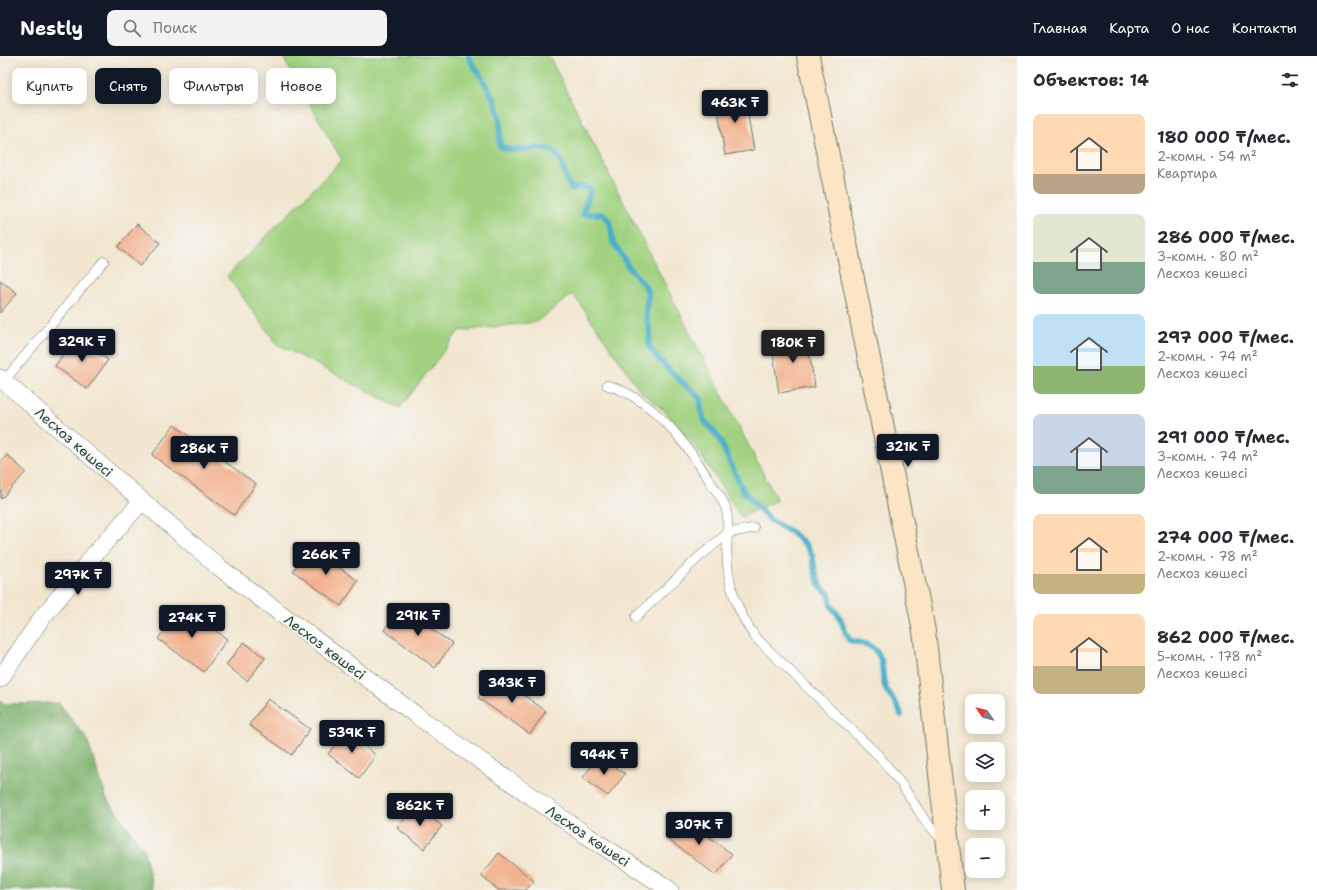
<!DOCTYPE html>
<html lang="ru">
<meta charset="utf-8">
<style>
:root{--surface:#fff;--page:#f2f2f3;--text:#2b2b33;--muted:#7c7c81;--accent:#111827}
body{margin:0;font-family:"Shantell Sans",sans-serif;background:var(--page);color:var(--text);height:100vh;display:flex;flex-direction:column;font-size:15px;white-space:nowrap}
*{box-sizing:border-box;margin:0}
p{font-size:13px;color:var(--muted)}
.icon{flex:none;width:22px;height:22px;fill:none;stroke:currentColor;stroke-width:2;stroke-linecap:round;stroke-linejoin:round}
.map{position:relative;flex:1;overflow:hidden}
.sheet{display:flex;flex-direction:column;background:var(--surface);width:300px}
.sheet>*{flex:none}
.banner{position:absolute;left:12px;top:12px;width:380px;height:36px;display:flex;gap:8px}
.needle{width:26px;rotate:305deg}
.tools{position:absolute;left:965px;top:638px;display:grid;gap:8px}
.tools a{display:grid;place-items:center;width:40px;height:40px;border-radius:8px;background:var(--surface);box-shadow:0 2px 10px #0003;font-size:20px}
.price{position:absolute;translate:-50% -34px;padding:0 9px;border-radius:4px;background:var(--accent);color:#fff;font-size:13px;line-height:26px;filter:drop-shadow(0 1px 2px #0008)}
.price::after{content:'';position:absolute;left:50%;top:24px;width:12px;height:9px;margin-left:-6px;background:inherit;clip-path:polygon(0 0,100% 0,50% 100%)}
.price.selected{background:#222;color:#fff}
ul{padding:0;list-style:none}
li{display:flex;align-items:center;gap:12px;height:100px;padding:0 16px}
li span{display:grid;place-items:center;flex:none;width:112px;height:80px;border-radius:8px;color:#555}
li>.icon{margin-inline-start:auto}
span .icon{width:48px;height:48px;fill:#fffc;stroke-width:1}
li b{font-size:17px}
h2{display:flex;justify-content:space-between;align-items:center;height:48px;padding:0 16px;font-size:17px}
.tag{padding:0 14px;border-radius:8px;background:var(--surface);box-shadow:0 2px 10px #0003;font-size:14px;line-height:36px}
.tag.selected{background:var(--accent);color:#fff}
header{display:flex;align-items:center;gap:24px;box-sizing:border-box;height:56px;padding:0 20px;background:var(--accent);color:#fff}
header strong{font-size:19px}
nav{display:flex;gap:22px;margin-inline-start:auto;font-size:14px}
.search{width:280px;height:36px;background:var(--page);display:flex;align-items:center;gap:10px;box-sizing:border-box;padding:0 14px;border-radius:8px;color:var(--muted);font-size:15px}
main{display:flex;flex:1;min-height:0}
.map>svg:first-child{display:block}
.green{fill:#a1d280;stroke:#60885a}
.forest{fill:#80b46e;stroke:#507851}
.lines{fill:none;stroke-linecap:round;stroke-linejoin:round}
.stream{stroke:#49afc8;stroke-width:6}
.building{fill:#f3b28f}
.lane-casing{stroke:#69786b;stroke-width:10}
.street-casing{stroke:#69786b;stroke-width:18}
.secondary-casing{stroke:#69786b;stroke-width:24}
.lane{stroke:#fff;stroke-width:9}
.street{stroke:#fff;stroke-width:17}
.secondary{stroke:#fce5c4;stroke-width:22}
.labels{text-anchor:middle;dominant-baseline:central;stroke-width:3.5;stroke-linejoin:round;paint-order:stroke}
.street-label{font-size:14px;fill:#1f3d34;stroke:#f6f6f2}
</style>
<header>
<strong>Nestly</strong>
<div class="search"><svg class="icon" aria-label="search" viewBox="0 0 24 24"><circle cx="10" cy="10" r="6"/><path d="M15 15l6 6"/></svg>Поиск</div>
<nav><a>Главная</a><a>Карта</a><a>О нас</a><a>Контакты</a></nav>
</header>
<main>
<div class="map">
<svg width="1017" height="834" viewBox="0 0 1017 834">
<rect width="100%" height="100%" fill="#f6f6f2"/>
<filter id="ink" filterUnits="userSpaceOnUse"><feTurbulence type="fractalNoise" baseFrequency=".025" numOctaves="2"/><feDisplacementMap in="SourceGraphic" scale="8" xChannelSelector="R" yChannelSelector="G"/><feConvolveMatrix kernelMatrix="1 2 1 2 8 2 1 2 1" color-interpolation-filters="sRGB"/></filter>
<filter id="wash" filterUnits="userSpaceOnUse"><feTurbulence type="fractalNoise" baseFrequency=".012" numOctaves="4" result="noise"/><feDisplacementMap in="SourceGraphic" scale="16" xChannelSelector="R" yChannelSelector="G"/><feGaussianBlur stdDeviation="0.9" result="paint"/><feColorMatrix in="noise" values="0 0 0 0 0 0 0 0 0 0 0 0 0 0 0 0 0 1.4 0 .05"/><feComposite in="paint" operator="in"/></filter>
<g filter="url(#wash)">
<rect width="100%" height="100%" fill="#f2e6d0"/>
<path class="green" d="M282,0H549L691,279L777,444L741,461L695,390L666,356L641,336L573,238L536,266L459,275L400,352L277,288L227,220L342,104Z"/>
<path class="forest" d="M0,645L6,648L59,647L87,683L106,741L144,793L153,834H0Z"/>
<g class="lines">
<path class="stream" d="M468,0C480,21 496,38 500,63C502,73 498,81 500,90C519,100 544,84 557,99C565,108 563,123 572,133L583,130L590,133C591,142 583,149 583,158H603L610,166L613,186L630,213L641,225L648,235L646,258L650,277L649,289L651,294L666,311L701,343V353L704,364L719,382L743,435L770,464L791,476L806,489L812,499L815,515L820,530L829,538L831,550L839,560L849,584C855,586 864,587 870,590C889,602 878,620 887,635C892,644 899,648 901,659"/>
</g>
<g id="blocks">
<path class="building" d="M744,38L754,94L725,99L716,42Z
M137,168L160,187L140,210L118,191Z
M0,224L17,237L0,257Z
M806,278L815,331L779,337L771,284Z
M76,281L108,304L87,333L55,310Z
M174,369L256,428L234,459L152,399Z
M7,399L26,416L1,443L0,407Z
M310,490L358,525L341,550L293,515Z
M181,550L227,583L204,616L158,583Z
M401,551L452,588L435,612L384,574Z
M244,586L265,602L247,625L226,609Z
M495,619L546,655L530,678L478,642Z
M268,643L310,673L292,699L249,669Z
M345,675L376,699L359,722L328,698Z
M599,699L625,718L608,740L583,722Z
M415,749L442,770L424,793L397,772Z
M683,761L732,798L716,819L666,782Z
M499,797L534,825L526,834H498L481,820Z"/>
</g>
</g>
<g filter="url(#ink)">
<use href="#blocks" fill-opacity="0" stroke="#69786b" stroke-width="1"/>
<g class="lines">
<g class="lane-casing">
<path id="lane" d="M4,325L104,205
M607,329C654,343 686,387 711,427C716,435 724,444 726,453C730,468 726,484 727,499C728,530 737,555 755,581L879,700L902,729L926,766L944,786
M636,561L698,502L728,477L754,472"/>
</g>
<g class="street-casing">
<path id="street" d="M0,322L220,512L416,659L586,779L670,834
M0,623L41,563L93,500L142,445"/>
</g>
<g class="secondary-casing">
<path id="secondary" d="M808,0L924,575L953,834"/>
</g>
<use href="#lane" class="lane"/>
<use href="#street" class="street"/>
<use href="#secondary" class="secondary"/>
</g>
</g>
<g class="labels">
<g class="street-label">
<text transform="translate(74 386) rotate(41)">Лесхоз көшесі</text>
<text transform="translate(325 591) rotate(37)">Лесхоз көшесі</text>
<text transform="translate(588 780) rotate(34)">Лесхоз көшесі</text>
</g>
</g>
</svg>
<div class="tools">
<a><svg class="needle" viewBox="-14 -14 28 28"><path d="M0-13l5 13h-10z" fill="#e53935"/><path d="M0 13l5-13h-10z" fill="#7c7c81"/></svg></a>
<a><svg class="icon" aria-label="layers" viewBox="0 0 24 24"><path d="M12 4l9 5-9 5-9-5zM3 14l9 5 9-5"/></svg></a>
<a>+</a>
<a>−</a>
</div>
<b class="price" style="left:735px;top:68px">463K ₸</b>
<b class="price" style="left:82px;top:307px">329K ₸</b>
<b class="price selected" style="left:793px;top:308px">180K ₸</b>
<b class="price" style="left:908px;top:412px">321K ₸</b>
<b class="price" style="left:204px;top:414px">286K ₸</b>
<b class="price" style="left:326px;top:520px">266K ₸</b>
<b class="price" style="left:78px;top:540px">297K ₸</b>
<b class="price" style="left:418px;top:581px">291K ₸</b>
<b class="price" style="left:192px;top:583px">274K ₸</b>
<b class="price" style="left:512px;top:648px">343K ₸</b>
<b class="price" style="left:352px;top:698px">539K ₸</b>
<b class="price" style="left:604px;top:720px">944K ₸</b>
<b class="price" style="left:420px;top:771px">862K ₸</b>
<b class="price" style="left:699px;top:790px">307K ₸</b>
<div class="banner">
<a class="tag">Купить</a>
<a class="tag selected">Снять</a>
<a class="tag">Фильтры</a>
<a class="tag">Новое</a>
</div>
</div>
<section class="sheet">
<h2>Объектов: 14<svg class="icon" aria-label="filters" viewBox="0 0 24 24"><path d="M4 7h16M4 17h16"/><circle cx="9" cy="7" r="2"/><circle cx="15" cy="17" r="2"/></svg></h2>
<ul>
<li><span style="background:linear-gradient(#ffd9b3 75%,#b9a48a 0)"><svg class="icon" aria-label="home" viewBox="0 0 24 24"><path d="M3 11l9-7 9 7M6 9v11h12V9"/></svg></span><div><b>180 000 ₸/мес.</b><p>2-комн. · 54 m²</p><p>Квартира</p></div></li>
<li><span style="background:linear-gradient(#dfe7d0 60%,#7fa58c 0)"><svg class="icon" aria-label="home" viewBox="0 0 24 24"><path d="M3 11l9-7 9 7M6 9v11h12V9"/></svg></span><div><b>286 000 ₸/мес.</b><p>3-комн. · 80 m²</p><p>Лесхоз көшесі</p></div></li>
<li><span style="background:linear-gradient(#bfe0f5 65%,#8fb573 0)"><svg class="icon" aria-label="home" viewBox="0 0 24 24"><path d="M3 11l9-7 9 7M6 9v11h12V9"/></svg></span><div><b>297 000 ₸/мес.</b><p>2-комн. · 74 m²</p><p>Лесхоз көшесі</p></div></li>
<li><span style="background:linear-gradient(#c9d6e8 65%,#7fa58c 0)"><svg class="icon" aria-label="home" viewBox="0 0 24 24"><path d="M3 11l9-7 9 7M6 9v11h12V9"/></svg></span><div><b>291 000 ₸/мес.</b><p>3-комн. · 74 m²</p><p>Лесхоз көшесі</p></div></li>
<li><span style="background:linear-gradient(#ffd9b3 75%,#c2b280 0)"><svg class="icon" aria-label="home" viewBox="0 0 24 24"><path d="M3 11l9-7 9 7M6 9v11h12V9"/></svg></span><div><b>274 000 ₸/мес.</b><p>2-комн. · 78 m²</p><p>Лесхоз көшесі</p></div></li>
<li><span style="background:linear-gradient(#ffd9b3 65%,#c2b280 0)"><svg class="icon" aria-label="home" viewBox="0 0 24 24"><path d="M3 11l9-7 9 7M6 9v11h12V9"/></svg></span><div><b>862 000 ₸/мес.</b><p>5-комн. · 178 m²</p><p>Лесхоз көшесі</p></div></li>
</ul>
</section>
</main>
